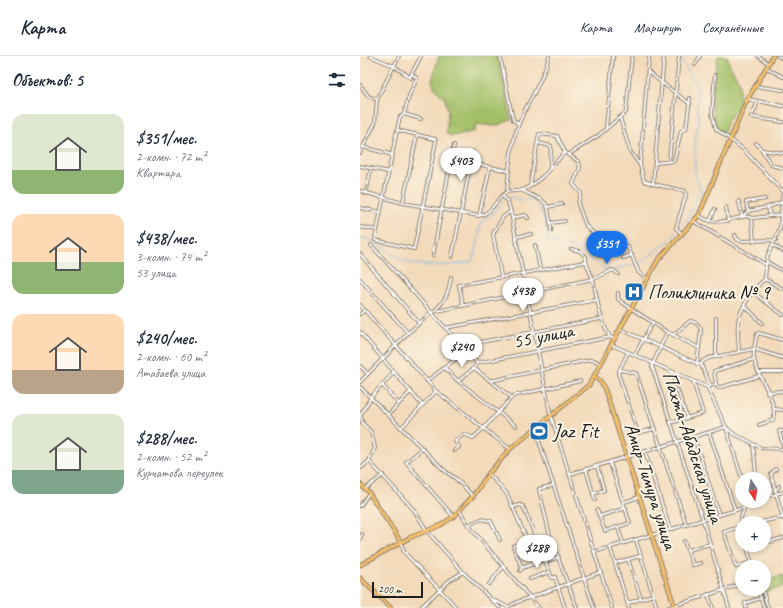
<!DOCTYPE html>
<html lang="ru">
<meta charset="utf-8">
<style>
:root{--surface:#fff;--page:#f2f2f3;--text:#1f2937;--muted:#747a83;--line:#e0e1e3;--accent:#1a73e8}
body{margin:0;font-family:Caveat,sans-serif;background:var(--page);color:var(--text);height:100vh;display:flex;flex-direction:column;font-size:15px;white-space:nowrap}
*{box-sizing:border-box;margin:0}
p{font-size:13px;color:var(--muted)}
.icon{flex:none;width:22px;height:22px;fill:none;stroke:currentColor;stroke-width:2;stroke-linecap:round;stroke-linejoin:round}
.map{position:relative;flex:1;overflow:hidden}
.drawer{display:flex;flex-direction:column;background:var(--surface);width:360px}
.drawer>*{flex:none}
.needle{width:26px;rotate:169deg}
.controls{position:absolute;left:375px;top:416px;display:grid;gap:8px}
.controls a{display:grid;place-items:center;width:36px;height:36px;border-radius:50%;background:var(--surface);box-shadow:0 2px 6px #0003;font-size:20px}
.scale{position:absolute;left:12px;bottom:10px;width:51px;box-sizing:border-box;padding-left:4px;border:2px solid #1c1c1c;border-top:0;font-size:11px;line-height:14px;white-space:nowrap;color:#1c1c1c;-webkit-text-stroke:3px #fcf5e5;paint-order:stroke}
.price{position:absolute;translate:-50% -34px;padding:0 9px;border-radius:14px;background:#fff;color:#222;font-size:13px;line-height:26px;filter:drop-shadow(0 1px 2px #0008)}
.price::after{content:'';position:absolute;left:50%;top:24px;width:12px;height:9px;margin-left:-6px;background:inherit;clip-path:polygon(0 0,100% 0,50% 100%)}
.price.on{background:var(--accent);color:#fff}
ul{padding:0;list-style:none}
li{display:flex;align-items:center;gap:12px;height:100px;padding:0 12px}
li span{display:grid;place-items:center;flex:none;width:112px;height:80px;border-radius:12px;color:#555}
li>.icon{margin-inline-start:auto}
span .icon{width:48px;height:48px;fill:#fffc;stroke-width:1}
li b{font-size:17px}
h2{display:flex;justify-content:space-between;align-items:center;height:48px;padding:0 12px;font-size:17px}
header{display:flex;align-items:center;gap:24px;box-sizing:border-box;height:56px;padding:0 20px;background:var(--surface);border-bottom:1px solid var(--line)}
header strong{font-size:19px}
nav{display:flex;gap:22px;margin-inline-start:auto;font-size:14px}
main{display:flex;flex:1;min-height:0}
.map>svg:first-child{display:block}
.green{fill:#a2bf66;stroke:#5f6e41}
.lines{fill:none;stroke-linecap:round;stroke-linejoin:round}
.stream{stroke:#7ab7ec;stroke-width:1}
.minor-casing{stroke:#887b6b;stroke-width:4}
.major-casing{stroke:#887b6b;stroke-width:5}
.minor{stroke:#fff;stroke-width:2}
.major{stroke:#f6c06b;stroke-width:3}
.labels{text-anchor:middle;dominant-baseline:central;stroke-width:4;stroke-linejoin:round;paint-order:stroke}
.poi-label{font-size:20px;fill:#1c1c1c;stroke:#fcf5e5;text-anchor:start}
.street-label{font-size:20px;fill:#1c1c1c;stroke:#fcf5e5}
</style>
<header>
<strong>Карта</strong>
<nav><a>Карта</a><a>Маршрут</a><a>Сохранённые</a></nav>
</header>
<main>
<section class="drawer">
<h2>Объектов: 5<svg class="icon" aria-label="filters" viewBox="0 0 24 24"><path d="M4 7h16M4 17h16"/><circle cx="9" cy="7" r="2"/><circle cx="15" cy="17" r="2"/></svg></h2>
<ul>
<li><span style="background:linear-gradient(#dfe7d0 70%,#8fb573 0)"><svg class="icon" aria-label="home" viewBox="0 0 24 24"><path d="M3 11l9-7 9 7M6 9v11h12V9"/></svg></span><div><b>$351/мес.</b><p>2-комн. · 72 m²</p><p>Квартира</p></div></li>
<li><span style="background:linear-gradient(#ffd9b3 60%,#8fb573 0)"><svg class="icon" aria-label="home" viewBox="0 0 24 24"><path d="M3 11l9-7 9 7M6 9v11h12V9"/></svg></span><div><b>$438/мес.</b><p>3-комн. · 74 m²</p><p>53 улица</p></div></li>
<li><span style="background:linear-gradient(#ffd9b3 70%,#b9a48a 0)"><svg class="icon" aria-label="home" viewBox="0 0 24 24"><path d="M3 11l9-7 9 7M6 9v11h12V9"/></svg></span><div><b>$240/мес.</b><p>2-комн. · 60 m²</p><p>Атабаева улица</p></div></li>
<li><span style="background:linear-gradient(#dfe7d0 70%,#7fa58c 0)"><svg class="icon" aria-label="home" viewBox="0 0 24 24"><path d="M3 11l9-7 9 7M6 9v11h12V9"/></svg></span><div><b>$288/мес.</b><p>2-комн. · 52 m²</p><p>Курчатова переулок</p></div></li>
</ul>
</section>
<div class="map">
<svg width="423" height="552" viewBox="0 0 423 552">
<rect width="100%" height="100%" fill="#fcf5e5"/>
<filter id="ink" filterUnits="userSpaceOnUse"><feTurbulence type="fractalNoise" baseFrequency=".025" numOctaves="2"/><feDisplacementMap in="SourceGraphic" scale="8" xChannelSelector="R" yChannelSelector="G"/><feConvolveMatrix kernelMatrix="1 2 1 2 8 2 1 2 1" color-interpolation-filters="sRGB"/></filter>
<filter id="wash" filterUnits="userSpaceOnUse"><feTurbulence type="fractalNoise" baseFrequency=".012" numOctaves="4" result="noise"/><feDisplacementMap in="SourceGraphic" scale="16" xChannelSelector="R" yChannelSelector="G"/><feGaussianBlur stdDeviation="0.9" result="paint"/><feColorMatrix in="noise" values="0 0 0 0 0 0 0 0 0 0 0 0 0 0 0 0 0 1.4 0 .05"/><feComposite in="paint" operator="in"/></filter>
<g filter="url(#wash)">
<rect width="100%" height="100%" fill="#f3daba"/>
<path class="green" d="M79,0H138L151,64L135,70L116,68L115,75L93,80L86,78L88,56L85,43L74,31L72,24Z
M358,0H367L370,10L379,25L380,48L368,64L363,79C344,60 354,24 358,0Z
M423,520V531L404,536V525Z"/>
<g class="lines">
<path class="stream" d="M318,173L327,164L341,135L335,117V87L339,61L337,53L338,36L335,27L321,3L324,0
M0,181C21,186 28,198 46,206C57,211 101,210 112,205L117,192L121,166L132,159L142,146L152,141L159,144L171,143C184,152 187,171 188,186L218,193L242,212L250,214
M313,181L316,176
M253,214L270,209L277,210L311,183
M400,533L406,552"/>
</g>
</g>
<g filter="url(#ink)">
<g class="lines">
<g class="minor-casing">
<path id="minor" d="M10,0L34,10L51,22
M140,0L153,64L159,68
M289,0L280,109L284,125L293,128
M304,0L293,128L325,135L326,139L316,172L322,178
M398,0L408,7
M418,0L423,3
M335,9L340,0
M407,12L423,21
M288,16L330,48
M355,19L352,58L356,73L383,93L422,135
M50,21L61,0
M0,29L9,41L17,43
M395,30L423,34
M388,43L423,50
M397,45L396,51L391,61L423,66
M44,58L49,40L57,22L53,19
M260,62L270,95L279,108
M246,72L253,0
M37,74L75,83L76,85L54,193L15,184L37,74L40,61L44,58L61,63
M178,87L191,90L190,113
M396,87L402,94
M3,91L33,99
M0,97L15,67L17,43L39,0
M423,97L402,94L411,109L423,112
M208,99L239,79L266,56L272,0
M309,106L319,0
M112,107L149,115
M295,107L314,105L321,75L326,73L330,42
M0,110L29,116
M170,130L179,78L197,80L205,96L219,106L220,112L213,128L221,137L218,148L226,170L243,186L268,191L279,217L287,223
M161,134C189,148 188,142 191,175
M0,135L43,147L119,160C133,157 136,142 147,136C152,134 158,136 163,134C180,127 193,109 205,96
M147,136C149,114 150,91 158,70C167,46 183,26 189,0
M6,138L11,112
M143,140L148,146L151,157L190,357L252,552
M379,145L382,161
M43,146L57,79
M188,151L202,148
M366,151L368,165
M408,151L410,160
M0,152L20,156
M388,155L386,146L405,143
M339,159C360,176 378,155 392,162L394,186
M119,160L130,111
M383,160L388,155L408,151L422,146
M152,162L165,159L168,162
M392,162L420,159
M333,165L405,208
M350,165L355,153
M190,167L205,165
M0,171L17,174
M375,179L377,183L381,185L416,184
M156,181L171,178
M11,189L117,307
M175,189L180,213
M413,189L423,195
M211,193L220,195L226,201C225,209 231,216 233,224C238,245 239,263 250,281
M0,198L59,267
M73,199L94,89
M240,200L245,199L249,188
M92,201L113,96
M263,202L272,199
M407,206L423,215
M141,220L133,178L143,161L151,155
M0,223L48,277
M405,223L423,233
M258,237V243L263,247L307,276L339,292
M394,237L423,259
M103,248L99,229L225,206
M0,249L76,335L150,393
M384,249L402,267
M76,253C86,245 89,234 91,221
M72,256L233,223L253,214L258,218
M0,258L5,254
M85,272L237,244
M260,273L341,309
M0,276L62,349
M307,276L292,310L343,464L369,552
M313,279L330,265C336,266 339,268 341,274L337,308
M252,289L347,331
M100,290L240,263
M268,296L258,317L278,377L294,373
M379,296C379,286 376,272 379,262C383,248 394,232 405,223L407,201L420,172L423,133
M275,298L293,266
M356,301V262
M117,307L250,281L254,283
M0,310L8,318
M85,312L98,325L156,370
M114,312L151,341
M260,314L276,317L326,468
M311,315L327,362
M398,316H423
M67,325L105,296
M98,325L114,312L117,307
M130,325L229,304H234L241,308
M0,326L48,277L72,256
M356,328L354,315L394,303
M22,329L38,347
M351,330L341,309L343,305L349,302L394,293L423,302
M0,331L86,416L95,422L113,440
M347,331L366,371L382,423
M347,331L356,328L358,332L399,320
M407,336L423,335
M415,353L423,354
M29,358L51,335
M0,359L3,368L11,376L15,392L9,405L0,413
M0,360L11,341L34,316
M310,367L343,357L333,325
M399,369L413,364C419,345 398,323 394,303C393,294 395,286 397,278L399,277L423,284
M41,372L76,335
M175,373L234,552
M423,375H419L423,389
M349,376L375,454
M334,381L359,459
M393,388L401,392L423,393
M62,393L46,406L93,460
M94,395L99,391L95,385L104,378L113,382L124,372L153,340L220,325
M285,396L310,473
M9,405L54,454L67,475L103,516L140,552
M226,413L235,444
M416,413L411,418L423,463
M129,418L147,438L167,484
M210,418L366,371C375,382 383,380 393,388L396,417L395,421
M194,429L179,433L190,480L217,552
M5,433L23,419
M415,435L419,430
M233,438L244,434L237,410
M404,441L423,436
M264,446L279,441
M0,450L9,437
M153,451L160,449L163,450L192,522L195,521L205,552
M237,454L245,475L270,467L250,407
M100,455L108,469L179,552
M240,460L266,452
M397,467L423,461
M108,469L121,463L131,465L140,484
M382,470L364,476L376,511L392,506
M258,472L263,487
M382,472L380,464L387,445
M0,483L2,478
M276,484L297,552
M324,485L333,509L341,507
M41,487L44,496L97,552
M404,487L423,482
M386,489L393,511
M250,491L269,552
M387,492L398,489
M328,494L350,488
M234,496L383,452
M268,503L281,543
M185,506L199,501
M255,507L280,500
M162,512L184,504
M160,515L162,512L153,490L175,481
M170,523L189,516
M129,528L143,511
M398,533L404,552
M402,533L408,552
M348,538L353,552
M131,543L148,551L157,546L241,516
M268,547L293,539
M60,552L90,524L103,516
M307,552L382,528
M386,552L385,547L401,542"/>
</g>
<g class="major-casing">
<path id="major" d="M235,321L241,326L245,334L315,552
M0,428L9,437L41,486
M0,509L49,482L81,469L93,461L113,440L129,417L150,393L229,329L298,204L339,159L386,46L413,0
M0,522L31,552"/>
</g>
<use href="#minor" class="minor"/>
<use href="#major" class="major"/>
</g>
</g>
<defs>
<g id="hospital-square" transform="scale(1)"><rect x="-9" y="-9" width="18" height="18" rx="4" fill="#1f6fb2" stroke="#fcf5e5"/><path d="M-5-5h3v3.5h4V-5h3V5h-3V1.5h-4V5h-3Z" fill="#fff"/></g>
<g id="stadium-square" transform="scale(1)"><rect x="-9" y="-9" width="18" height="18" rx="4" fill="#1f6fb2" stroke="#fcf5e5"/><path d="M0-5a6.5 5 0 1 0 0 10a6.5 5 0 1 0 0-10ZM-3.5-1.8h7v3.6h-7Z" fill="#fff"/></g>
</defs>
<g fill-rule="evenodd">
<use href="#hospital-square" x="274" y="236"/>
<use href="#stadium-square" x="179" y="375"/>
</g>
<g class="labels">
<g class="poi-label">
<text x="288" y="236">Поликлиника № 9</text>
<text x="193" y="375">Jaz Fit</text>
</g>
<g class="street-label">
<text transform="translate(183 280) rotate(-11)">55 улица</text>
<text transform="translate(333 391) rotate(72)">Пахта-Абадская улица</text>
<text transform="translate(291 430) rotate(72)">Амир-Тимура улица</text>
</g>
</g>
</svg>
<div class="controls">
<a><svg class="needle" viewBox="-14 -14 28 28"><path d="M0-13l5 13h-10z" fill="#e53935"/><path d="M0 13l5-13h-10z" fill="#747a83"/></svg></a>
<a>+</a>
<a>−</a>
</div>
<div class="scale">200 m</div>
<b class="price" style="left:101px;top:126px">$403</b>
<b class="price on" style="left:247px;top:209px">$351</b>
<b class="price" style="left:163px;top:256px">$438</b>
<b class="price" style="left:102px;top:312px">$240</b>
<b class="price" style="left:177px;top:513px">$288</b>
</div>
</main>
